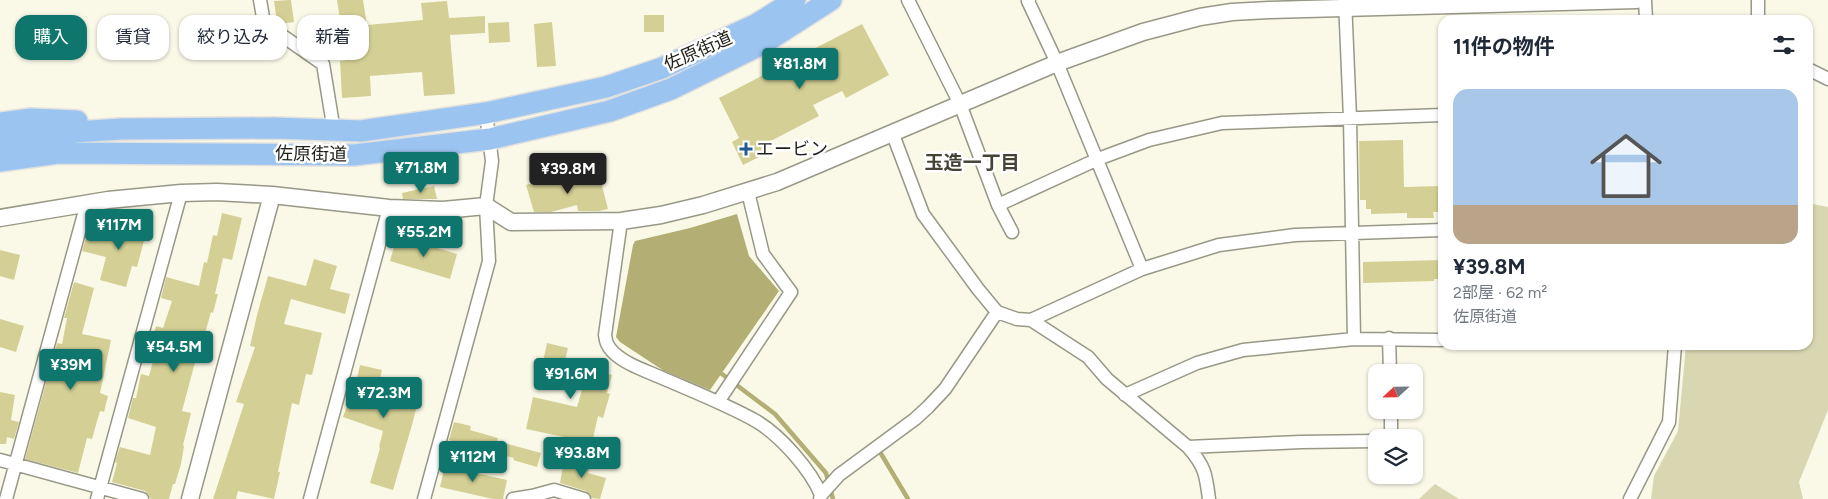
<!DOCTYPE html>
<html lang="ja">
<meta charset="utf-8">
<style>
:root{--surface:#fff;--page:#f2f2f3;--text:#1f2937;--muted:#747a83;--accent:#0f766e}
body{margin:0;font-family:Figtree,"Noto Sans JP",sans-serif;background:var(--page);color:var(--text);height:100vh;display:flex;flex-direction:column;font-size:19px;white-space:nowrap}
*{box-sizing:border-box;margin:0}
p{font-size:16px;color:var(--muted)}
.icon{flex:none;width:28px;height:28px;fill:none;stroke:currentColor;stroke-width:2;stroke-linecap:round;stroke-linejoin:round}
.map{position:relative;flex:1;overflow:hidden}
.panel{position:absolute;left:1438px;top:15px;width:375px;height:335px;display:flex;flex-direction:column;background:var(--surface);border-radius:15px;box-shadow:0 1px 4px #0004}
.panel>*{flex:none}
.hud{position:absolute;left:15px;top:15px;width:475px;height:45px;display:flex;gap:10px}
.needle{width:32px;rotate:248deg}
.tools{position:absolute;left:1368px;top:364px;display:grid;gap:10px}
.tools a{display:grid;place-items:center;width:55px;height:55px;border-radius:10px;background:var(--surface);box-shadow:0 1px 4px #0004;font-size:25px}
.price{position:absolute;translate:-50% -42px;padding:0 11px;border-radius:5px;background:var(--accent);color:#fff;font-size:16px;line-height:32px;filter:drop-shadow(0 1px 2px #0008)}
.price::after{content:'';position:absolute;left:50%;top:30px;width:15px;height:11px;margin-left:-8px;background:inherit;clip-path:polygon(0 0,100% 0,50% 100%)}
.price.active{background:#222;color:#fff}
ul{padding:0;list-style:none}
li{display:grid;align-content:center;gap:10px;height:265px;padding:0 15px}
li span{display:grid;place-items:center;height:155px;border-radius:15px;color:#555}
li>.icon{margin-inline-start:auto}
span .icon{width:90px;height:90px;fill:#fffc;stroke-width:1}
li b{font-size:21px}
h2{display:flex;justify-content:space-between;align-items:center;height:60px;padding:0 15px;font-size:21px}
.tag{padding:0 18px;border-radius:15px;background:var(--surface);box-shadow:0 1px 4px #0004;font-size:18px;line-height:45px}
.tag.active{background:var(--accent);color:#fff}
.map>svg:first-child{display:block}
.green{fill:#d9d7b2}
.water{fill:#b2ae74}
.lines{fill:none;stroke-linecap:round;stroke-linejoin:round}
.stream{stroke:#b2ae74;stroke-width:4.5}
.building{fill:#d4d095}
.minor-casing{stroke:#989887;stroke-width:15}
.tertiary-casing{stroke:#989887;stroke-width:19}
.trunk-casing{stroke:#e0e0df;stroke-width:24}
.minor{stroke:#fff;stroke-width:12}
.tertiary{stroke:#fff;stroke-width:16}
.trunk{stroke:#9cc4f0;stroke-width:21}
.poi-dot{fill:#235b93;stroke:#fff;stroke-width:2}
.labels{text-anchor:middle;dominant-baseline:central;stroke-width:5;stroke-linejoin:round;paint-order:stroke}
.street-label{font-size:18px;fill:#1f1f18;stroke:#fff}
.poi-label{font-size:18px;fill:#1f1f18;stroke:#fff;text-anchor:start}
.neighbourhood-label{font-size:19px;font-weight:bold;fill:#444335;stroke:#fff}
</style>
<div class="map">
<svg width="1828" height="499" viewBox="0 0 1828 499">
<rect width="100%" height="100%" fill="#faf9e7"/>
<path class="green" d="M1808,203L1828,207V410L1799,482L1803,499H1651L1654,476L1678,431L1686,345H1808Z
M1435,484L1459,499H1419Z"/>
<path class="water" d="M737,214L749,256L779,291L710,390L664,371L620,342L616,337L633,245L635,241L690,228Z"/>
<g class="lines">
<path class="stream" d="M722,374L775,414L826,473L833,499
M880,452L908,499"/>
</g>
<path class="building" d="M291,0L294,22L280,24L277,22L274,1Z
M337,0H363L367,25L423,20L421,3L447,1L449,18L485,16V33L450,35L455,94L424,96L422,72L370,76L371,96L342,98L340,61L347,60L342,25L341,26Z
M644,15H664V32H644Z
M509,22L510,42L489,43L488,23Z
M552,22L556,66L537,67L534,24Z
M862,24L889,75L846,98L842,91L813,105L819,116L763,145L767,153L743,165L732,142L739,138L719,98Z
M1403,140L1404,187L1442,186V212H1433L1434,218H1407V213L1371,214V209H1366V200H1360L1359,141Z
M599,174L608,209L599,211H578L577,205L551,212H534L526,185L561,175L563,183Z
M434,186L437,199H403L402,193Z
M222,213L242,218L232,260L223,258L215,294H218L213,313L211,312L199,355H197L182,411L191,413L183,445L184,446L181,464L175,484H173L169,499H151L145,491L112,482L117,463L115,462L120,447L150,455L156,427L128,418L133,398H136L141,374L149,376L157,347L151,345L156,326L163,328L172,301L161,298L166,277L199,286L204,262L207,263L213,235L217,236Z
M128,217L149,222L137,267L132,266L126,287L100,280L106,257L82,251L88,231L122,240Z
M397,236L457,254L450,279L390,261Z
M0,250L20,255L14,280L0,276Z
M314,259L337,266L330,289L350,294L345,314L291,299L284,324L322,333L312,375L306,374L299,405L292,403L278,472H280L274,499L238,491L236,499H213L244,404L236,402L255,347L250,346L257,315L268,276L306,286Z
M1442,260V279H1434V281L1363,283V262Z
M74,282L94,288L82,334L111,340L100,393L108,396L104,412L100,411L92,439L87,438L78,473L25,459L57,343L62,344L67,318H64Z
M0,319L24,326L16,352L0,347Z
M547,343L568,348L565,360L612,375L607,393L610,394L603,418L598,416L592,443L526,429L533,397L577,407L584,383L580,380L541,371Z
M360,365L382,370L380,379L421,389L412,425L393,490L370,483L380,448L379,447L383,431L343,417L351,395L353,396Z
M0,392L15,395L11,420L19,422L14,439L7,437L6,444H0Z
M454,422L471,426L470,430L498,438L497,441L541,453L537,467L513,460L514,458L490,452V453L449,440Z
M564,460L590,467L588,473L606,478L600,499L592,498L586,491L560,483Z
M445,466L507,480L503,499H493L440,487Z"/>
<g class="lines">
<g class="minor-casing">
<path id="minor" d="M260,0L264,23L323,64L334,131
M908,0L960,104L998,205L1012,232
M1029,0L1028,1L1057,63L1142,269
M1645,0L1646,20
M1758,20V0
M1808,69L1828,79
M892,132L923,214L978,289L997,312L1017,319L1031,320L1088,357L1107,379L1188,447C1205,466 1206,475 1209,499
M998,205L1098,159L1149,140L1222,123L1442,115
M621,221L605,335C606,342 607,346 613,352C625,364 644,370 660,377C692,391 726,404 756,421C780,435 811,470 821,495L820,499
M1031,320L1142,269L1219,245L1295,235L1442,230
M1389,338L1390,372
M1354,339L1442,340
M1125,395L1197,363L1243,350L1354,339L1350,118L1345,0
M718,402L791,292L763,254L748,192
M1391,410V438
M1188,447L1301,442L1376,441
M0,460L142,499
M821,495L839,475L915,419L928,407L945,389L997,312
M6,499L87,203
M97,499L181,193
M310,499L389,208
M424,499L489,261L486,206L492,161L486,113
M513,499L532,496L554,490L584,499
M1630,499L1669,422L1675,345"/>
</g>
<g class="tertiary-casing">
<path id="tertiary" d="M0,218L108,200L181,193L217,192L272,195L389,208L443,210L486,206L511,222L621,221L661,215L703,205L777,182L1057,63L1143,32L1200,17L1232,12L1269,10L1637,0
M190,499L272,195"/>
</g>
<g class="trunk-casing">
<path id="trunk" d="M0,123L31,119L77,121
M0,141L75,132L121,129L274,128L361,131L486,113L606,87L662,68L757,24L795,0
M0,161L58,153L354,155L490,139L610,111L671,89L764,43L831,0"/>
</g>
<use href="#minor" class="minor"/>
<use href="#tertiary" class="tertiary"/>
<use href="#trunk" class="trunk"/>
</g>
<path class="poi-dot" d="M743.5 141.5h5v5h5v5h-5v5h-5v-5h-5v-5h5z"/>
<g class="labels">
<g class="street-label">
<text transform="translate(698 51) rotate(-24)">佐原街道</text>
<text transform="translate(311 154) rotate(1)">佐原街道</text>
</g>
<g class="poi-label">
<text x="756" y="149">エービン</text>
</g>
<g class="neighbourhood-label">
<text x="972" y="162">玉造一丁目</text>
</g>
</g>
</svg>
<div class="tools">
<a><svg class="needle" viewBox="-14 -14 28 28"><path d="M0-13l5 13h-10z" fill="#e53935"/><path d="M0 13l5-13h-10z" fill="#747a83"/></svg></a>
<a><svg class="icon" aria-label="layers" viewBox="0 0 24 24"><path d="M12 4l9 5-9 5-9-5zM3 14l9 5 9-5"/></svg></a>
</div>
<b class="price" style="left:800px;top:90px">¥81.8M</b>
<b class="price" style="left:421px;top:194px">¥71.8M</b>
<b class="price active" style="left:568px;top:195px">¥39.8M</b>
<b class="price" style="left:119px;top:251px">¥117M</b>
<b class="price" style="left:424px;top:258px">¥55.2M</b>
<b class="price" style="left:174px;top:373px">¥54.5M</b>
<b class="price" style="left:71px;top:391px">¥39M</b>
<b class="price" style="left:571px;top:400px">¥91.6M</b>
<b class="price" style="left:384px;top:419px">¥72.3M</b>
<b class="price" style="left:582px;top:479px">¥93.8M</b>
<b class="price" style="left:473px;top:483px">¥112M</b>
<div class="hud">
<a class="tag active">購入</a>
<a class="tag">賃貸</a>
<a class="tag">絞り込み</a>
<a class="tag">新着</a>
</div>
<section class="panel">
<h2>11件の物件<svg class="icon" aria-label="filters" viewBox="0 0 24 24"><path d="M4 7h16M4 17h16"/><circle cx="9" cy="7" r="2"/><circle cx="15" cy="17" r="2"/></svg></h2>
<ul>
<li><span style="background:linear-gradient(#a9c7e8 75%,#b9a48a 0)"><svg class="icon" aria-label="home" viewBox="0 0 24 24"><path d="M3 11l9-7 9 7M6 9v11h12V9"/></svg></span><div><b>¥39.8M</b><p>2部屋 · 62 m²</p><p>佐原街道</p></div></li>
</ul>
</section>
</div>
